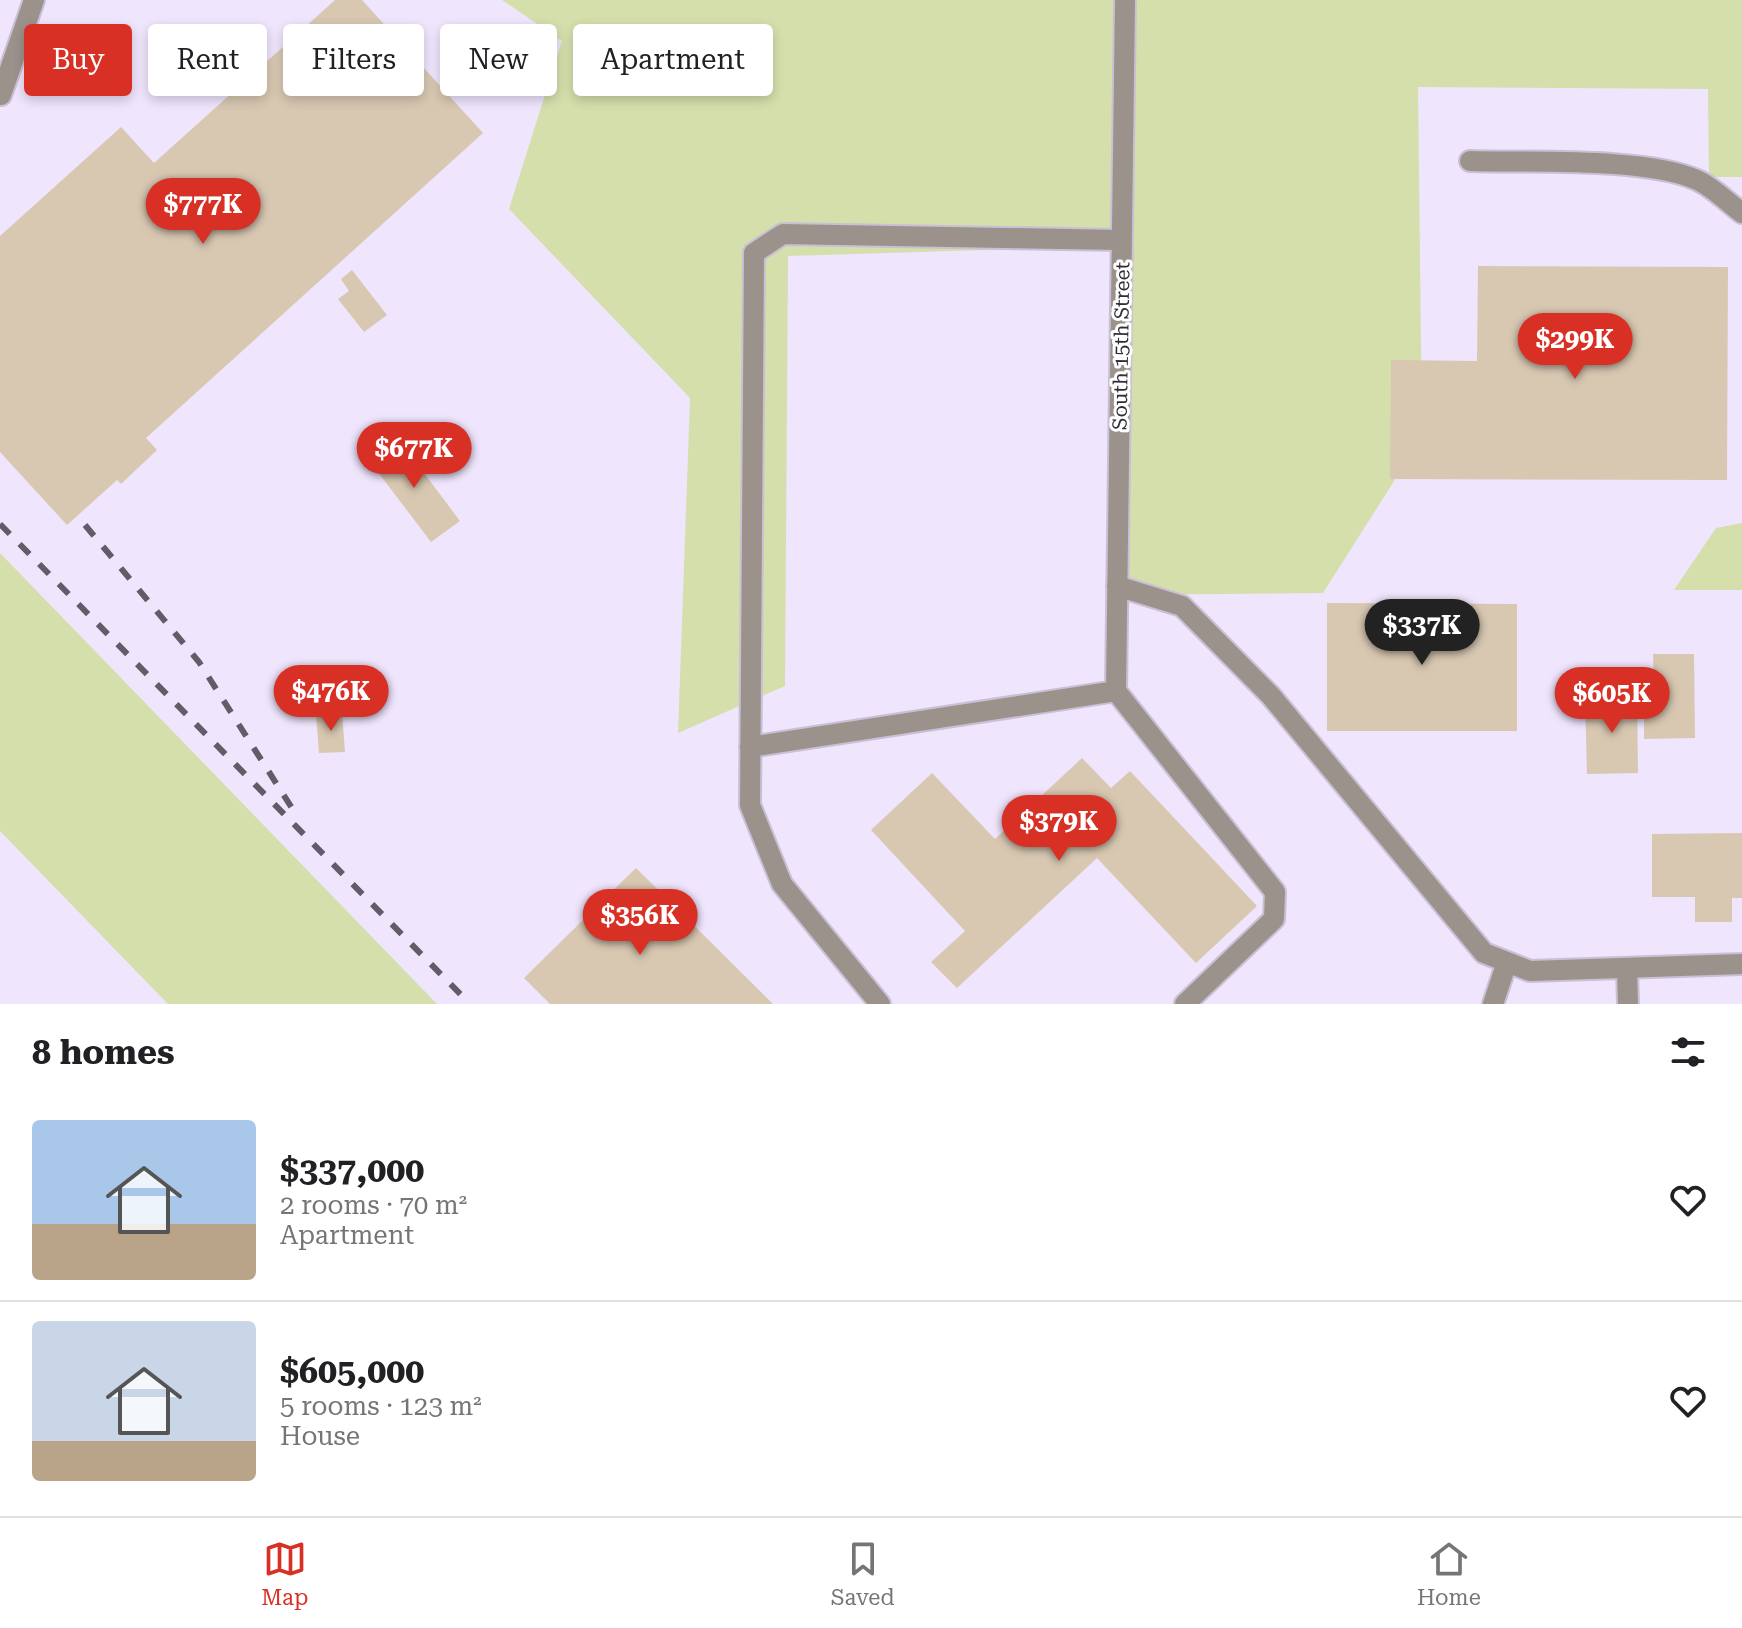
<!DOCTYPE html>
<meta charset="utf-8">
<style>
:root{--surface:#fff;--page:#f2f2f2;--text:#202124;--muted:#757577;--line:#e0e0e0;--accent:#d93025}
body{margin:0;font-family:"Roboto Serif",serif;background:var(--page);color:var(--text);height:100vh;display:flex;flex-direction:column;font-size:30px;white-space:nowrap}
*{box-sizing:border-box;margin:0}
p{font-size:26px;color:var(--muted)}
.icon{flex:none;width:44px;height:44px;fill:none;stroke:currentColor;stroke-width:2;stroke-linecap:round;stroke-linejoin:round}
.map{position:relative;height:1004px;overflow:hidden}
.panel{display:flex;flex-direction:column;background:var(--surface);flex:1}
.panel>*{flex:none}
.guide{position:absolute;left:24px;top:24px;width:800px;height:72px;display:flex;gap:16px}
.price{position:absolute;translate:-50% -68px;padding:0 18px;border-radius:28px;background:var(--accent);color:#fff;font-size:26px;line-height:52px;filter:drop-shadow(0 2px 4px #0008)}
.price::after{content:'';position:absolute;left:50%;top:48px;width:24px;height:18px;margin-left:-12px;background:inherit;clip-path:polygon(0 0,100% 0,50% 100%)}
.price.selected{background:#222;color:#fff}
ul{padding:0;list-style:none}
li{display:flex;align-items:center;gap:24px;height:200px;padding:0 32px}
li+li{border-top:2px solid var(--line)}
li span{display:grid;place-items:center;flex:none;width:224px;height:160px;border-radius:8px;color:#555}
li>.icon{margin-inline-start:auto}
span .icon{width:96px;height:96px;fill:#fffc;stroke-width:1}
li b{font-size:34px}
h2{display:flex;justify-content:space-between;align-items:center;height:96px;padding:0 32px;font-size:34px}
.tag{padding:0 28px;border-radius:8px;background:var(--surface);box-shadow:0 4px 12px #0003;font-size:28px;line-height:72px}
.tag.selected{background:var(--accent);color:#fff}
.menu{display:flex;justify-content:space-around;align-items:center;height:112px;border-top:2px solid var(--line);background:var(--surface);font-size:22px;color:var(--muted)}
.menu a{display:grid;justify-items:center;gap:4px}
.menu .selected{color:var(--accent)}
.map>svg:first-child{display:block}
.green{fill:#d5dfac}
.building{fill:#d8c8b2}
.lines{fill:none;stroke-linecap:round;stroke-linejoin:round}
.minor-casing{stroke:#c9c0d5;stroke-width:24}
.minor{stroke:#9c928c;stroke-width:20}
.rail{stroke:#615c68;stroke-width:6;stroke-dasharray:14 14;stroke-linecap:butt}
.labels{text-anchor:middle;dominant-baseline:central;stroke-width:6;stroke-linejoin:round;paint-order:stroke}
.street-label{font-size:20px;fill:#312d36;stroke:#fff}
</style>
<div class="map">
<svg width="1742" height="1004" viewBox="0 0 1742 1004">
<rect width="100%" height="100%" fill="#efe5fd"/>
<path class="green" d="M502,0H1742V177H1709L1708,89L1418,87L1422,437L1323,593L1119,595V246L788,256L785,686L678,733L690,398L509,209L562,41Z
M1742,523V590H1674L1716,528Z
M0,553L437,1004H168L0,831Z"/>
<path class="building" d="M335,0H362L483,133L146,438L157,450L121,484L117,480L67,525L0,452V236L121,127L154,163Z
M1478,266L1728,267L1727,480L1390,479L1391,360L1477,361Z
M352,270L387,315L364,332L338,299L349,291L341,279Z
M397,437L460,521L431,542L368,459Z
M1327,603L1517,604V731H1327Z
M1653,654H1694L1695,738L1644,739V696H1654Z
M1637,696L1638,773L1587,774L1585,697Z
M342,712L345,752L319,753L316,714Z
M1082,758L1111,788L1130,771L1257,906L1196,963L1097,858L957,988L931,962L965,931L871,830L932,773L995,839Z
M1742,833V898H1732V922H1695V897H1652V834Z
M636,868L773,1004H550L524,978Z"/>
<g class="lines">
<g class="minor-casing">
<path id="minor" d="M1,95L34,0
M1470,161C1529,163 1646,157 1697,180C1713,187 1728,203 1742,213
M1117,586L1182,606L1271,696L1484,953L1530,971L1742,964
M1116,691L1125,0
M1116,691L1275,892L1274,919L1185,1004
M750,747L1116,691
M1627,968L1628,1004
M880,1004L782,884L750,805L754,253L783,234L1122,240
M1493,1004L1507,962"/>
</g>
<use href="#minor" class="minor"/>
<path class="rail" d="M0,524L470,1004
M85,525L199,662L297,816"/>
</g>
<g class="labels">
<g class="street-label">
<text transform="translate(1121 346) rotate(-89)">South 15th Street</text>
</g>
</g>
</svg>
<b class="price" style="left:203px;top:246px">$777K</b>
<b class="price" style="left:1575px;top:381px">$299K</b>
<b class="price" style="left:414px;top:490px">$677K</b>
<b class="price selected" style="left:1422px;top:667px">$337K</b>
<b class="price" style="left:331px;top:733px">$476K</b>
<b class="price" style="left:1612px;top:735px">$605K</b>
<b class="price" style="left:1059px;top:863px">$379K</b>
<b class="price" style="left:640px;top:957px">$356K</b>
<div class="guide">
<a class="tag selected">Buy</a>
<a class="tag">Rent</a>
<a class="tag">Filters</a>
<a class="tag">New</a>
<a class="tag">Apartment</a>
</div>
</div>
<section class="panel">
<h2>8 homes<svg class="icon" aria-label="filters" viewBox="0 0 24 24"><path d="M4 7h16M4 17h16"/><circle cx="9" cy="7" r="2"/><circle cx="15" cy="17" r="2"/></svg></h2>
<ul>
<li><span style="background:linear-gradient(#a9c7e8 65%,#b9a48a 0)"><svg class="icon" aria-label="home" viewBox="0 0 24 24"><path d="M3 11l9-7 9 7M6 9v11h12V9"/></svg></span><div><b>$337,000</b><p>2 rooms · 70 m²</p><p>Apartment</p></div><svg class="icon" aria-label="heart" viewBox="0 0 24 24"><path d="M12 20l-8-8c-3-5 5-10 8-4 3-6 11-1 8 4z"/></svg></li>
<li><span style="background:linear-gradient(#c9d6e8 75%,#b9a48a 0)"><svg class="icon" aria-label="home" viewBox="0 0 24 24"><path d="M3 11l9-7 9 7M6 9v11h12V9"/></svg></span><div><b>$605,000</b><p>5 rooms · 123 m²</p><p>House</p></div><svg class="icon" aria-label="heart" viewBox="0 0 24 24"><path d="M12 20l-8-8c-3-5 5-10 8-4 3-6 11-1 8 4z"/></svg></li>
</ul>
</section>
<nav class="menu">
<a class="selected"><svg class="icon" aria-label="map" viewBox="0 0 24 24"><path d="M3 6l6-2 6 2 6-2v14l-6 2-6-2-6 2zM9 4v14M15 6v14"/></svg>Map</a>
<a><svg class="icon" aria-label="saved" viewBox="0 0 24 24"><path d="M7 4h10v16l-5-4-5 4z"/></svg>Saved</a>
<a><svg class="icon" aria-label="home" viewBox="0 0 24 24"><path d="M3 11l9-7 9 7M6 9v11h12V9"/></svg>Home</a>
</nav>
